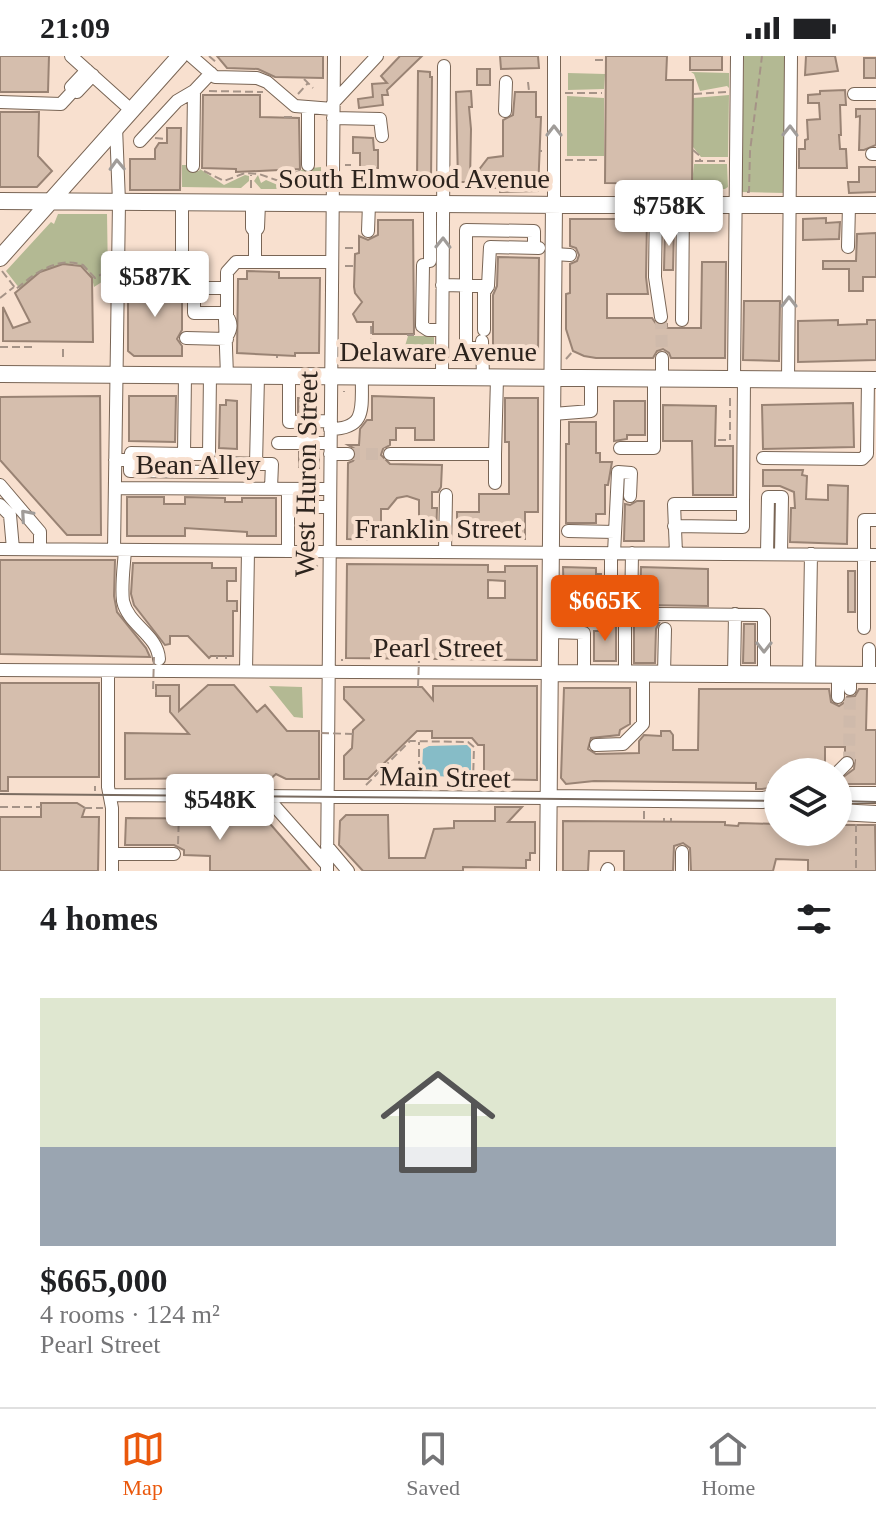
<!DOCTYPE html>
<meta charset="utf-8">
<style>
:root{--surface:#fff;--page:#f2f2f2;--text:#202124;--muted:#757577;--line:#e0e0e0;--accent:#ea580c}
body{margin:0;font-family:Georgia,serif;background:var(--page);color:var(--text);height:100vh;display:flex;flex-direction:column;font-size:30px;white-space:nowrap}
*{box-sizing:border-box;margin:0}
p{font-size:26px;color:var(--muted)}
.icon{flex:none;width:44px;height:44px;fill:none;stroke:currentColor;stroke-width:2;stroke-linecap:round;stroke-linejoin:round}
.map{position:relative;height:815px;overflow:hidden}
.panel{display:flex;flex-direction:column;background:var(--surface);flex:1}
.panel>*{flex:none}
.fabs{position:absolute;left:764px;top:702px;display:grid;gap:16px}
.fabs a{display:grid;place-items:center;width:88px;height:88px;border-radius:50%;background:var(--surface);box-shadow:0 4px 12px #0003;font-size:40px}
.price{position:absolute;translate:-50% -68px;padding:0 18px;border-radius:8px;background:#fff;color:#222;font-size:26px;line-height:52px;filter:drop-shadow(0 2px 4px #0008)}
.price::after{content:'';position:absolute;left:50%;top:48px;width:24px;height:18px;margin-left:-12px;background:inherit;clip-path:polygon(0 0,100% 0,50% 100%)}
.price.active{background:var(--accent);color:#fff}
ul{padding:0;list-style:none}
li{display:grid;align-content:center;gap:16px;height:424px;padding:0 40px}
li span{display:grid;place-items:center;height:248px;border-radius:0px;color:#555}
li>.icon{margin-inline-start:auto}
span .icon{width:144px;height:144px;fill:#fffc;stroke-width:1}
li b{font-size:34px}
h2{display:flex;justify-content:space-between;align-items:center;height:96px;padding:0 40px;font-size:34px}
.status{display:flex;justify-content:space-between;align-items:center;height:56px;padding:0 40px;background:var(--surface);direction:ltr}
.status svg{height:22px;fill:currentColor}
.dock{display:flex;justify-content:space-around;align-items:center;height:112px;border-top:2px solid var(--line);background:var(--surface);font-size:22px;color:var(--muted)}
.dock a{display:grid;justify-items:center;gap:4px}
.dock .active{color:var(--accent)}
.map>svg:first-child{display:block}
.green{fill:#b3b993}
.water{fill:#86bcc7}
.building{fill:#d5bead;stroke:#998374;stroke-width:2;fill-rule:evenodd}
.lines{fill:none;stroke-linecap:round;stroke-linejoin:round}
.minor-tunnel{stroke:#cfbaab;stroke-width:12;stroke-dasharray:12 6;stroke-linecap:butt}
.minor-casing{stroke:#796555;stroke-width:14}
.major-casing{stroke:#796555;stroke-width:18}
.path{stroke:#a59387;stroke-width:2;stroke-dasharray:8 4;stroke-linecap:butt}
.minor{stroke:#fff;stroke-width:12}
.major{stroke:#fff;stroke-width:16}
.tram{stroke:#796b60;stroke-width:2}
.path-bridge{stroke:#a59387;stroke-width:2;stroke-dasharray:8 4;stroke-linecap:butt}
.oneway{stroke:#a09c99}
.labels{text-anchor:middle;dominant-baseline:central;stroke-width:8;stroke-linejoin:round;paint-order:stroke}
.street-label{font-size:28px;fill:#2c231d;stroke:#f8e0cf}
</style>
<div class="status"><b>21:09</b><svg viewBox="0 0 49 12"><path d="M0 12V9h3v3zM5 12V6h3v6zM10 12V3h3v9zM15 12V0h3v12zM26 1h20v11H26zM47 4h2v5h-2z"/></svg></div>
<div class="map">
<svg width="876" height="815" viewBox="0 0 876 815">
<rect width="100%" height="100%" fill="#f8e0cf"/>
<path class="green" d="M744,0H786L785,137L741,136Z
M691,16L729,17V32L727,30L700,35L694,18Z
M568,17L605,18L604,33L568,34Z
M729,39L728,101H701L693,91V42Z
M567,40L604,42V100H567Z
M694,108H727L728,131L725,133H669V128H692Z
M182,109H190V115H199L200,113L224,129L245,119L249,120V125L241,132L182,131Z
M321,111V132L319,133H261L254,125L258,119L261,127L266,124L280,130L303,113Z
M58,158H107L108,222L94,231C88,188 37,214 20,233L6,215L51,166L54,168Z
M408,280H434V301L375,300V283C385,292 388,298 405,290Z
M269,630L302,631L303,662L294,661Z"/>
<path class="water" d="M467,689L471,693V716L467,721L427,720L422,715L423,693L429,690Z"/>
<path class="building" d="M0,0H49L48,36H0Z
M217,0H323V22L275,21L258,13L227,12Z
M400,0H422L387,34L388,39H382L383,49L359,52L358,43L373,41L372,28L387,27L381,20Z
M500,0H538L539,12L501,13Z
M606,0H667L666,24H693L692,128L605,127Z
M690,0H722V14H690Z
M806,0H835L838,15L805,19Z
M864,2H876V22H864Z
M477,13H490V29H477Z
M418,15L430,16V21H432L431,126H417Z
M845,34L846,49H840L841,79H839L840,93H846L847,112H799V93H805V84L808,83L807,64L820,63L819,47H808V39L820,38V35Z
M471,35L472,51H469L471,73L470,126H458L456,36Z
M515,36H536V61H541L538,135L500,136V132H486V123L478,115L488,102L503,100V64L513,59Z
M203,39H260V61L299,62L300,113L236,116V113L202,112Z
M856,53H876V89L864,94H859L860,60L856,61Z
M0,56H39L38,100L52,115L37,131H0Z
M167,72H181L180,134H130V103H155V93L159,87H167Z
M353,81L373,82L374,94H378V112H373V125H353V111H360V97H353Z
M859,111H876V136L849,137L848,126H859Z
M826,162V167L840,166L839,183L803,184V163Z
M570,163H616L619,170L625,172L632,169L634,163H647L646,221L648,238H607V262H652L657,269L667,268V272H701L702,206H726L725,302H671L669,297L663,293L657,295L653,302H596L584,300L573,295L566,273V238L570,237V208L577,205L579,199L576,192L570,190Z
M378,164H413L414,278H373V266H357L353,258L362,246L355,237L354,231L355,198L359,197V180L368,184L378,179Z
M665,171H674L673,214H664Z
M876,177V221H863V235H849V213H823V205H856L857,178Z
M498,201L539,202L538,302L493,301V239L497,230Z
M63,208L81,210L92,222L93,286L3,285V251L13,272L30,266L15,237L40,216Z
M247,215L279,216V222H320L319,297H295V300L237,297L238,223H247Z
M128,227H182V274L177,283L182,290V300H134L128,295Z
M744,245H780L779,305L743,304Z
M838,264V269L867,268V264H876V304L798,306V265Z
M100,340L101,479H67L0,404V341Z
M129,340H176L175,386L129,385Z
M372,340L434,342V384H415V372H396V384H390V389L383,393L381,399L390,408L442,409L441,431L438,436H432V452H437L436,483L419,482V444L407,440L397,442L388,453H381V484L347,483L348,407L353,405L357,399L355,393L348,389H359L360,373L367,364H372Z
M298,342H318V356L298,357Z
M505,342H538V456H525V483L457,482V456H479V438H509V386H505Z
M226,344L237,345V393L219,392L220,349H226Z
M614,345H645V379H627V383L614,385Z
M853,347L854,391L763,393L762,349Z
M663,349L716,350L715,390H733V439H693L692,385H663Z
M569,366H596V397H600V406H612L608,429H605V458H596V467H566V388H569Z
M299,396H319V412L299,411Z
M763,414H803L802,419L807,420L806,443L828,444V429L848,430L847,488L790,486L791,452H795L794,436L780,430H763Z
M127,441H164V448H185V441L225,442V446H242V442H276V480H247V476L185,472V480H127Z
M637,445H644V485H624L625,448L630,449Z
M0,504H115L114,540L117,556L146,592L150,601L0,598Z
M133,507H212V512H236V525H227V545H237V555H233V600H211L209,602L188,580H170V588L165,589L134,549L131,538Z
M347,508L488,509V516H505V510H537V604L346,602ZM488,524L505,525V542H488Z
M563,511L596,512V518H601V548H564Z
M641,511L708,513V550L640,549Z
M848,515H855V556H848Z
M600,566L616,567V605H594V575H600Z
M634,567H659L656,573L655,607H634Z
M744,568H755V607H743Z
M0,627H99V721H8V735H0Z
M156,629H179V655L208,629H234L257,656L265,649L287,675H319V723H286L276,718L261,731L255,727L251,730L248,727L244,730L240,727L236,730L229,722L125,723V677L189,678L170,656V640H156Z
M433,630H537V724L484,723V689H478L472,682H432V675H417L368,723H344V700L352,692L353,674L364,664L344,643V631H422L433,644Z
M564,632H630V668L620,674L619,679L591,682L588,693L596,698L639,697V685L644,679L661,680V675H670L673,679V694H698L699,633H829L831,646L839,650L845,646L847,641L855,640L859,633H867L866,674H876V728H838V725L854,713L855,704L850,699L845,698V691H825V716H778V727H769V732L762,733H756V727L594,725L566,728L561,722Z
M41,747H77L85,752L82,761H99L98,815H0V761H41Z
M495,751H522L508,766H535V797H530V804H526V812L463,811V815H363L339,789L340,765L346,759H388L389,802H425L434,773L454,772V765H495Z
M126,762L266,763L311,815H210V800L184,799V794L174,789H125Z
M563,765L725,766V769L738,770L739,767L778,768V776H838V769H875L876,815H808V804L776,803L773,815H691L690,792L683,787L674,790L673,815H624V795H589L588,815H563Z"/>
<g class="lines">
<path class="minor-tunnel" d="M661,261L662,302
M348,398H390
M847,707L849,704L850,633"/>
<g class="minor-casing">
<path id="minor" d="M71,0L131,54
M191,0L215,21L257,22L267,26L295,50L333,53
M554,0V149
M87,14L71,31L73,35L77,36L93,19
M854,38H876
M0,46L61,48L73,35
M333,47L377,0
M308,53V109
M505,55L506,26
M333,62L380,63L382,80
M140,85L177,45L194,35
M872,98H876
M193,110L194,35L211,17
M252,147V172L255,176L258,172L259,147
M430,148V205
M656,149L655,221L661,261
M625,163L626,149
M368,175L369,148
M848,191L849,149
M554,198L570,199
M255,206V176
M423,209L422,270L428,274H442
M182,216V147
M442,229L488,230
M227,232H194V257H227
M227,260V216L236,206H332
M682,264L683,149
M484,274V236L488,230L490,191L539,192
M227,280C231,274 232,267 227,260L225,264L227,320
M186,282L227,283
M482,285L483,322
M482,293L466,291V174L534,175V192
M662,302V323
M185,319L184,398H209L210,319
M289,320V366L331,365
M442,321L444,10
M734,323L737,0
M788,324L791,0
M553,358L591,355V322
M330,373C368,373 361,350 362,321
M278,387H330
M620,392H654V323
M330,398H348
M390,398H495L497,322
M495,398V427
M763,402L862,403L867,398L868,324
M115,404H130V415L216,416V407L272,408L271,432
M130,404L131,397L184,398
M256,408L258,320
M0,429L40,476V493
M115,432L330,433
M288,433V495
M743,448L744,323
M0,449L10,459L13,493
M288,451H330
M674,470L743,471V448H674L676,497
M568,475L615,476
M0,493L876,499
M114,494L119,146L116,71
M125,494C124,510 121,529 123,545C128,569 158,579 159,603
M445,496L446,439
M614,497L618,416L631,417L630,440
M767,498L768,441H782L781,498
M551,557L761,559L764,563V619
M611,558V497
M631,558L632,497
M864,572V464H876
M551,576L584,577V618
M0,614L551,617
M108,615V731L112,752V815
M246,615L248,495
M625,618V558
M664,618L665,573
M734,618L735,558
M809,619L811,498
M838,619V641
M869,619V593
M850,633V619
M596,689L623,688L643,668V618
M838,716L847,707
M110,739L549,742
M271,746L327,809
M327,790L348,815
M112,798H174
M327,815L334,0
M607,815L608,813
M682,815V796"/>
</g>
<g class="major-casing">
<path id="major" d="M0,145L563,149H876
M0,202L180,0
M0,318L876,324
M551,617L876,619
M838,739H876
M549,742L763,744L778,741
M838,756L876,758
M548,815L554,149"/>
</g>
<path class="path" d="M209,0L217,7
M595,4H605
M304,23L313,32
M528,26L529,35
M209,35L263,36
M565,37H602
M298,38L308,27
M694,38L726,36
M284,61H293
M155,82L166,83
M693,94L700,100V104
M540,95H542
M565,104H599
M695,105H725
M345,109H351
M204,115L224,125L245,117L259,118L279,125L301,114
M647,128V136
M251,132V119
M747,136H749L750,95L762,0
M345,192H356
M345,210H354
M2,215L16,233C35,217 57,200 83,209L95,222L106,216
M0,242L14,231
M371,270L372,304
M407,279H414
M0,291H32
M63,301V290
M277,302V300
M566,303L573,295
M344,335V336
M730,342V384
M718,384H729
M312,515L319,508
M217,600V603
M226,600V603
M341,604H343
M419,725V686
M366,729L410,685L468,686L474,691L473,725
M95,735V730
M0,751H41
M84,752H103
M644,755V765
M671,762V765
M213,763V758
M664,765V762
M856,768V815
M178,788L179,758"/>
<use href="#minor" class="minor"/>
<use href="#major" class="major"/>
<path class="tram" d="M0,738L778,745
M838,745L876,746"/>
<path class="path-bridge" d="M154,601L153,635H156
M418,631L419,603
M321,677L353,678"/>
</g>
<defs><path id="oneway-chevron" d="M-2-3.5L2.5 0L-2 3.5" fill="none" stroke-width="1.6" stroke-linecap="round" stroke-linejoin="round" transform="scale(2)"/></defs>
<g class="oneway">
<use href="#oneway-chevron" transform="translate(554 75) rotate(-90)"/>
<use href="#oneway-chevron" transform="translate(790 75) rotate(-89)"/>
<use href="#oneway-chevron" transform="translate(117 109) rotate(-92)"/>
<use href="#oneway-chevron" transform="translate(443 187) rotate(-89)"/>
<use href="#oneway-chevron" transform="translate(789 246) rotate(-90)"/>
<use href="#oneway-chevron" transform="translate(26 459) rotate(-131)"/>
<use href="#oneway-chevron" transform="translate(764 591) rotate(90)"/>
</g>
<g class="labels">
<g class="street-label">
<text x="414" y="122">South Elmwood Avenue</text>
<text x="438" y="295">Delaware Avenue</text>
<text x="198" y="408">Bean Alley</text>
<text transform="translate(306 418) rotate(-89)">West Huron Street</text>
<text x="438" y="472">Franklin Street</text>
<text x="438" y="591">Pearl Street</text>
<text transform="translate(445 721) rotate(1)">Main Street</text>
</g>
</g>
</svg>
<div class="fabs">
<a><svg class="icon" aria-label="layers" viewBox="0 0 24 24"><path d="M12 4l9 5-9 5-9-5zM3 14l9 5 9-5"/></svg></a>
</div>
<b class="price" style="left:669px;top:192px">$758K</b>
<b class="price" style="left:155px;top:263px">$587K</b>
<b class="price active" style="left:605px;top:587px">$665K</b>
<b class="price" style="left:220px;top:786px">$548K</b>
</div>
<section class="panel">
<h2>4 homes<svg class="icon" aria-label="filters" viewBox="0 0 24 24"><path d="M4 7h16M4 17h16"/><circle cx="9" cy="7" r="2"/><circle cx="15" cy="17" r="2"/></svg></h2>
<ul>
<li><span style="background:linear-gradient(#dfe7d0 60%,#9aa5b1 0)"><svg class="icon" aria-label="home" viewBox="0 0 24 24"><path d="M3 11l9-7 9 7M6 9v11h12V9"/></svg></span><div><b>$665,000</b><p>4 rooms · 124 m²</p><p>Pearl Street</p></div></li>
</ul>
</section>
<nav class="dock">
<a class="active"><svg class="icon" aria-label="map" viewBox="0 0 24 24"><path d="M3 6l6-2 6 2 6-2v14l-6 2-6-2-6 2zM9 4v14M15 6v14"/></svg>Map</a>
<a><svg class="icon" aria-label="saved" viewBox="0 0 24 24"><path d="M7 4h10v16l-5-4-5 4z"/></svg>Saved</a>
<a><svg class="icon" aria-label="home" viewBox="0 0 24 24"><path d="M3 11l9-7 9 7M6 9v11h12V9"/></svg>Home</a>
</nav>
